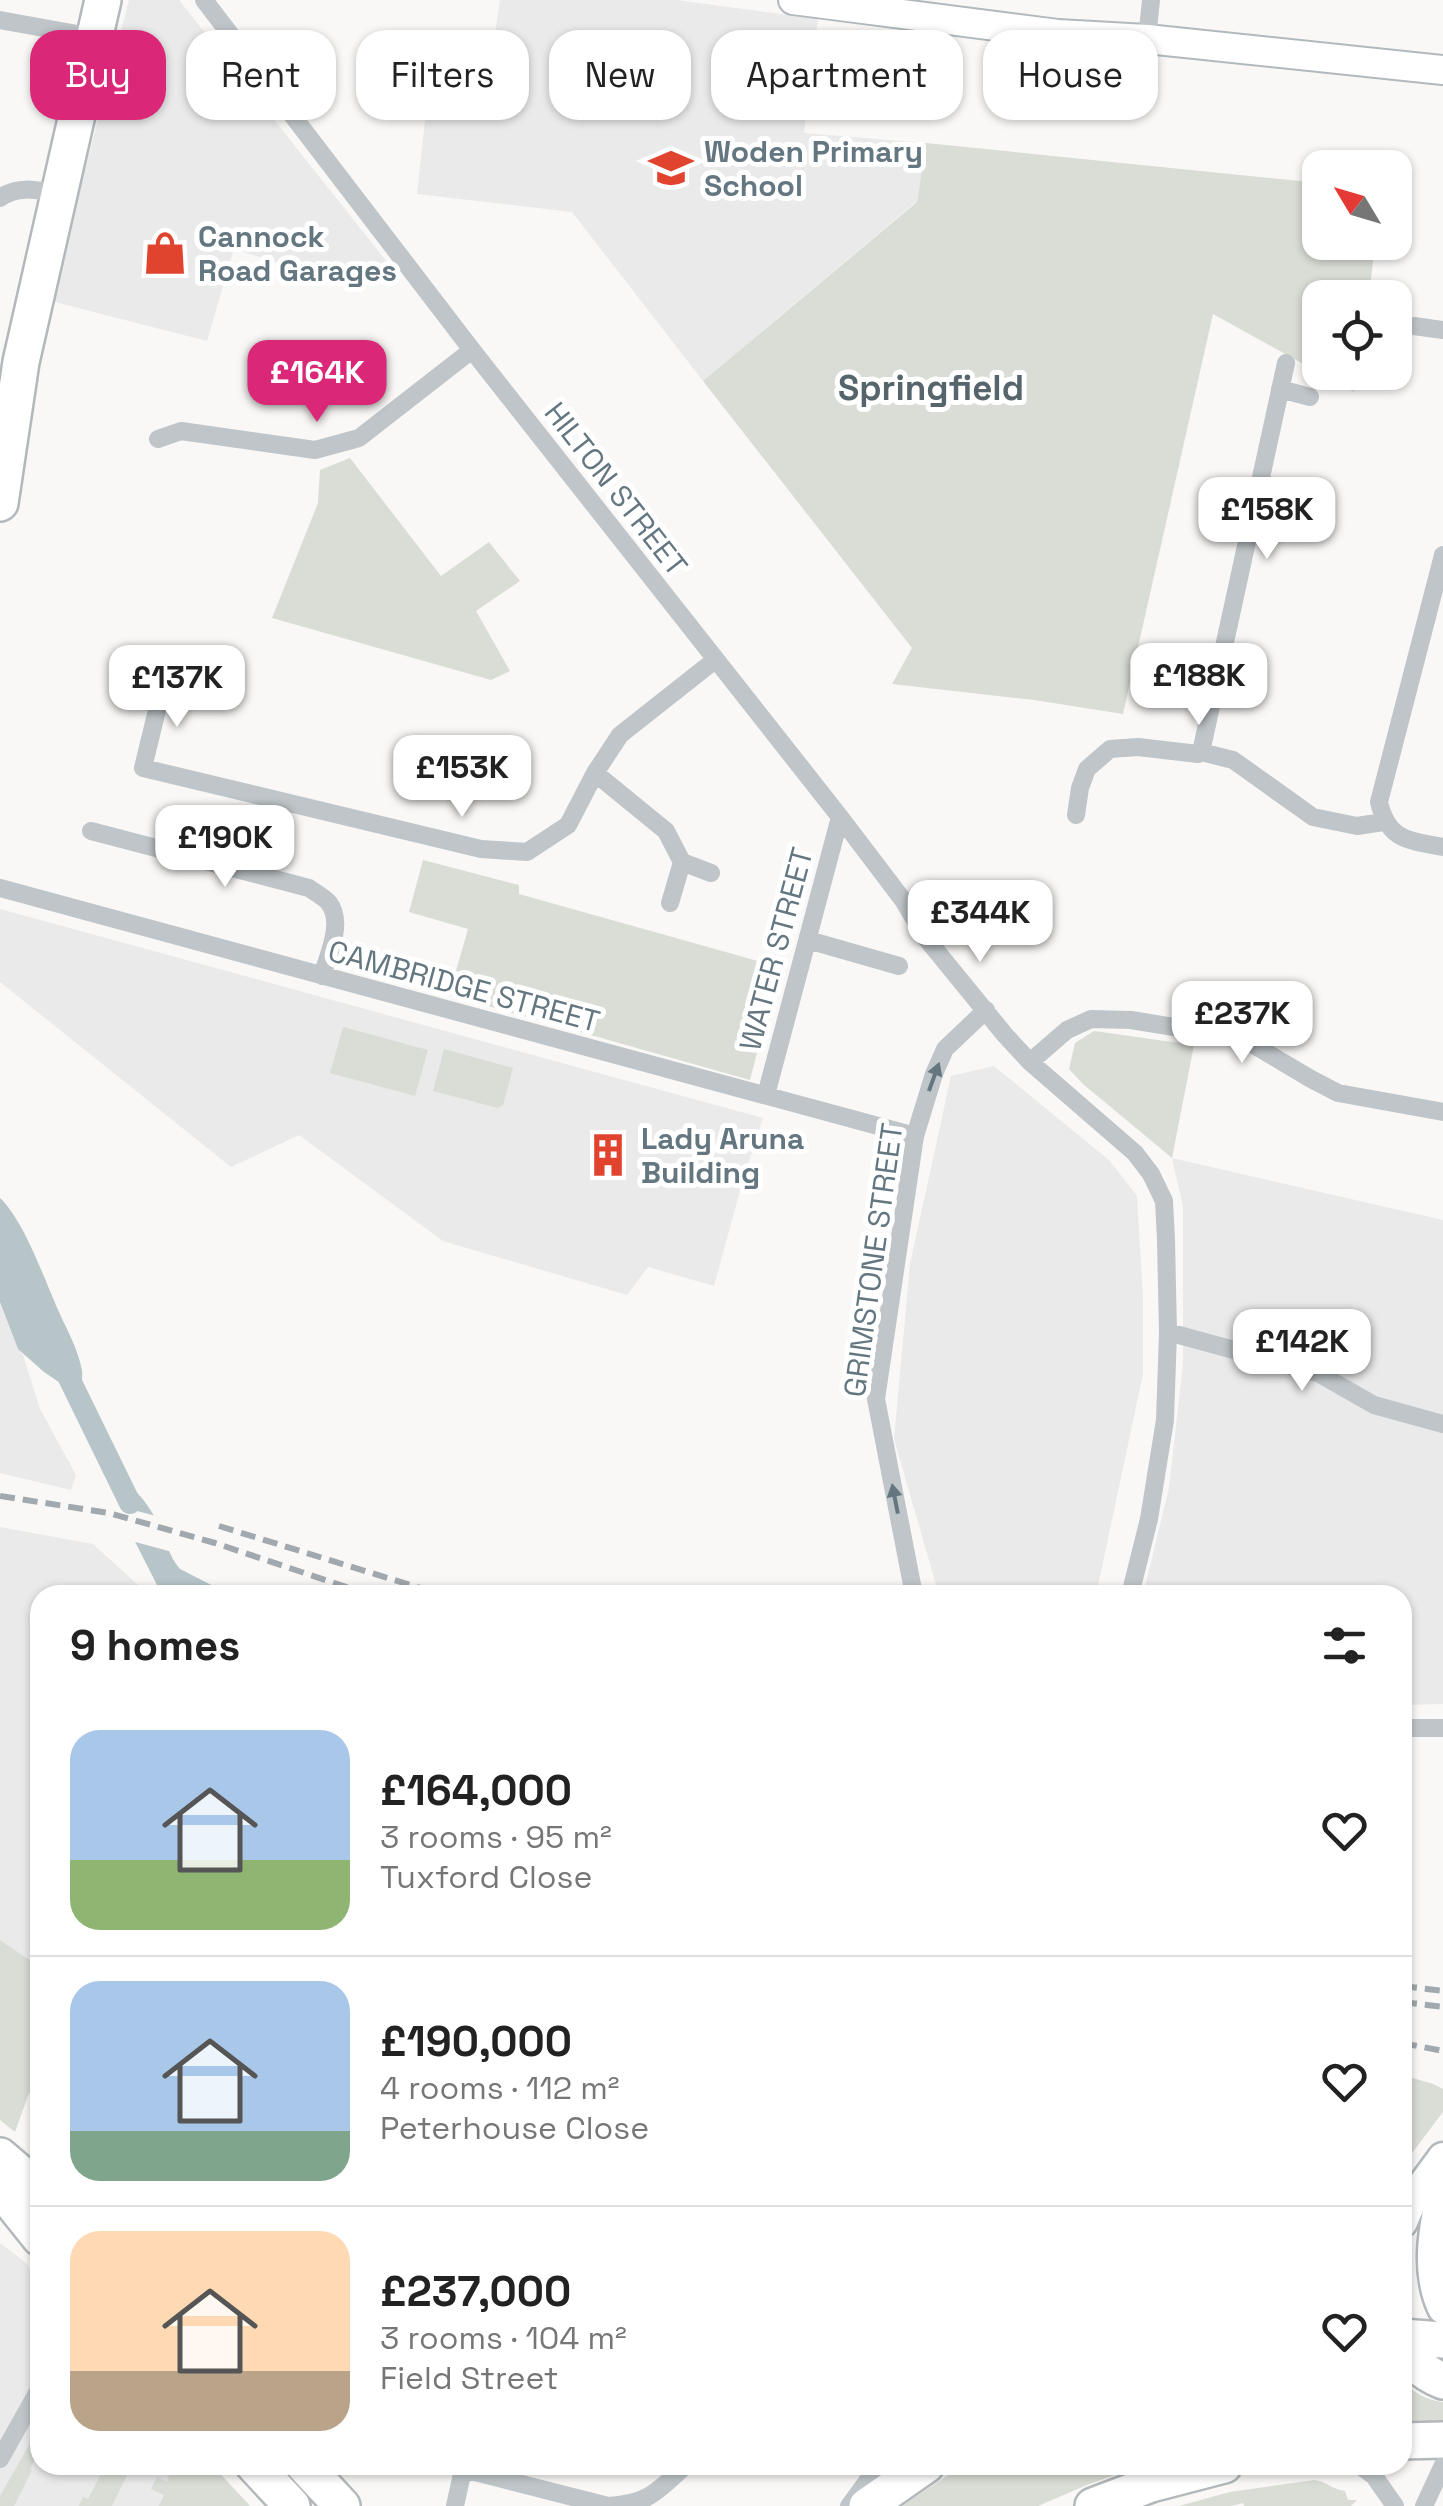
<!DOCTYPE html>
<meta charset="utf-8">
<style>
:root{--surface:#fff;--page:#f6f6f6;--text:#222;--muted:#767676;--line:#e0e0e0;--accent:#db2777}
body{margin:0;font-family:"Space Grotesk",sans-serif;background:var(--page);color:var(--text);height:100vh;display:flex;flex-direction:column;font-size:38px;white-space:nowrap}
*{box-sizing:border-box;margin:0}
p{font-size:32px;color:var(--muted)}
.icon{flex:none;width:55px;height:55px;fill:none;stroke:currentColor;stroke-width:2;stroke-linecap:round;stroke-linejoin:round}
.map{position:relative;flex:1;overflow:hidden}
.panel{position:absolute;left:30px;top:1585px;width:1382px;height:890px;display:flex;flex-direction:column;background:var(--surface);border-radius:30px;box-shadow:0 2px 8px #0004}
.panel>*{flex:none}
.top-card{position:absolute;left:30px;top:30px;width:1385px;height:90px;display:flex;gap:20px}
.needle{width:65px;rotate:308deg}
.tools{position:absolute;left:1302px;top:150px;display:grid;gap:20px}
.tools a{display:grid;place-items:center;width:110px;height:110px;border-radius:20px;background:var(--surface);box-shadow:0 2px 8px #0004;font-size:50px}
.price{position:absolute;translate:-50% -85px;padding:0 22px;border-radius:20px;background:#fff;color:#222;font-size:32px;line-height:65px;filter:drop-shadow(0 2px 5px #0008)}
.price::after{content:'';position:absolute;left:50%;top:60px;width:30px;height:22px;margin-left:-15px;background:inherit;clip-path:polygon(0 0,100% 0,50% 100%)}
.price.active{background:var(--accent);color:#fff}
ul{padding:0;list-style:none}
li{display:flex;align-items:center;gap:30px;height:250px;padding:0 40px}
li+li{border-top:2px solid var(--line)}
li span{display:grid;place-items:center;flex:none;width:280px;height:200px;border-radius:30px;color:#555}
li>.icon{margin-inline-start:auto}
span .icon{width:120px;height:120px;fill:#fffc;stroke-width:1}
li b{font-size:42px}
h2{display:flex;justify-content:space-between;align-items:center;height:120px;padding:0 40px;font-size:42px}
.pill{padding:0 35px;border-radius:30px;background:var(--surface);box-shadow:0 2px 8px #0004;font-size:35px;line-height:90px}
.pill.active{background:var(--accent);color:#fff}
.map>svg:first-child{display:block}
.built{fill:#e9eae9}
.green{fill:#d9ddd5}
.water{fill:#b7c5c8}
.pier{fill:#f9f8f6}
.lines{fill:none;stroke-linecap:round;stroke-linejoin:round}
.canal{stroke:#b7c5c8;stroke-width:22}
.secondary-casing{stroke:#b2b9bd;stroke-width:32}
.primary-casing{stroke:#b3b9bc;stroke-width:35}
.highway-casing{stroke:#b3b8bb;stroke-width:40}
.street{stroke:#bfc5c8;stroke-width:18}
.secondary{stroke:#fff;stroke-width:28}
.primary{stroke:#fff;stroke-width:30}
.highway{stroke:#fff;stroke-width:35}
.rail{stroke:#a1a9ae;stroke-width:6;stroke-dasharray:15 8;stroke-linecap:butt}
.oneway{fill:#647781}
.labels{text-anchor:middle;dominant-baseline:central;stroke-width:10;stroke-linejoin:round;paint-order:stroke}
.poi-label{font-size:30px;font-weight:bold;fill:#647781;stroke:#fff;text-anchor:start}
.street-label{font-size:30px;fill:#647781;stroke:#fff}
.quarter-label{font-size:35px;font-weight:bold;fill:#56646c;stroke:#fff}
</style>
<div class="map">
<svg width="1443" height="2506" viewBox="0 0 1443 2506">
<rect width="100%" height="100%" fill="#f9f8f6"/>
<path class="built" d="M129,0H179L391,267L371,283L321,271L291,267L234,249L207,341L51,301Z
M500,0H676L818,19L804,133L926,143L917,201L703,381L572,212L417,194L429,84L486,92Z
M0,909L763,1118L740,1191L714,1286L648,1267L627,1295L443,1241L299,1135L231,1167L0,982Z
M994,1066L1109,1160L1137,1196L1143,1298V1374L1096,1595H939L894,1439L910,1264L951,1076Z
M1172,1158L1443,1220V1704L1403,1705L1402,1595H1143L1169,1488L1183,1364V1207Z
M0,1302L18,1349L23,1355L40,1409L76,1475L71,1490L0,1473Z
M0,1527L93,1544L149,1595H40V1967L0,1940Z
M0,2243L26,2263L40,2286V2465H212L250,2506H0Z"/>
<path class="green" d="M926,143L1320,183V242L1375,243L1369,297L1320,298V372L1356,373L1354,392L1213,314L1123,714L1034,700L892,684L912,648L703,381L917,202Z
M350,458L441,576L489,542L520,581L476,611L510,671L491,680L272,618L318,503L320,470Z
M423,860L519,885V894L779,967L750,1080L449,995L468,929L409,912Z
M343,1027L428,1050L415,1096L330,1073Z
M1094,1031L1194,1045L1172,1158L1083,1084L1069,1069L1075,1043Z
M444,1049L513,1068L503,1105L498,1108L433,1091Z
M0,1940L40,1967V2092L29,2093L15,2132L0,2120Z
M1403,2075L1433,2084L1443,2089V2112L1403,2165Z
M1402,2379C1413,2393 1426,2400 1443,2402V2422H1411L1406,2403L1403,2400Z
M40,2426V2448L30,2469L32,2470L14,2506H0V2496Z
M100,2465H132L112,2506H79L83,2497L88,2499L104,2468Z
M164,2465H212L250,2506H159L164,2495L151,2489L157,2477L167,2482L169,2476L160,2472Z
M963,2465H1142L1087,2485L1038,2506H902Z
M1314,2480C1328,2482 1331,2489 1345,2491L1348,2500H1357L1351,2506H1244L1243,2503L1231,2506H1179L1230,2492Z"/>
<path class="water" d="M0,1198C25,1222 44,1279 59,1312C67,1330 79,1351 82,1371C83,1380 81,1387 78,1395L44,1372L18,1349L0,1302Z
M117,1476C137,1490 148,1503 159,1525C166,1540 169,1557 180,1569L231,1595H170L157,1585L120,1512Z"/>
<path class="pier" d="M114,1505L160,1517L176,1553L128,1540L116,1514Z"/>
<g class="lines">
<path class="canal" d="M65,1370L130,1503"/>
<g class="secondary-casing">
<path id="secondary" d="M793,0L1058,34L1147,39L1443,70"/>
</g>
<g class="primary-casing">
<path id="primary" d="M1443,2186C1435,2225 1425,2270 1443,2308
M1402,2222L1410,2203L1443,2158"/>
</g>
<g class="highway-casing">
<path id="highway" d="M0,503L21,362L103,0
M0,2156L40,2190
M0,2188L40,2238
M1402,2337L1443,2340
M1403,2337C1408,2361 1422,2372 1443,2381
M1402,2441L1443,2440
M254,2465L292,2506
M304,2465L342,2506
M867,2506L926,2465
M1093,2506L1151,2484L1224,2465"/>
</g>
<path class="street" d="M204,0L472,350L840,817L903,900L925,937L1005,1035L1030,1062L1135,1153L1151,1174L1164,1201L1166,1240L1168,1332L1165,1420L1149,1519L1130,1595
M0,20L94,37
M1147,39L1151,0
M0,198C18,185 37,190 58,194
M1414,326L1443,330
M1280,389L1310,397
M158,439L181,431L315,450L359,438L472,350
M1443,555L1379,802C1388,841 1409,840 1443,847
M164,681L143,768L481,849L527,852L568,825L595,773L620,735L715,660
M1201,752L1286,363
M595,773L666,831L682,862L711,873
M1076,815L1080,788L1087,769L1110,749L1138,747L1198,754L1201,752L1233,760L1313,817L1357,826L1383,822
M91,831L309,888C316,893 324,897 329,903C344,923 328,955 322,976
M0,888L915,1136
M670,903L682,862
M808,940L899,966
M1030,1062L1067,1030L1091,1019L1131,1020L1242,1038L1311,1079L1338,1093L1443,1112
M766,1095L840,817
M1168,1332L1318,1373L1374,1405L1443,1424
M914,1595L876,1399L915,1136L934,1074L945,1049L986,1010
M1402,1728H1443
M0,2459L40,2388
M1359,2465L1374,2476L1395,2506
M463,2469L608,2506C649,2504 657,2491 686,2465
M455,2506L464,2465
M849,2506L879,2465
M1424,2506L1443,2465"/>
<use href="#secondary" class="secondary"/>
<use href="#primary" class="primary"/>
<use href="#highway" class="highway"/>
<path class="rail" d="M0,1496L109,1513L215,1543L370,1595
M219,1526L443,1595
M1402,1986L1443,1991
M1402,2002L1443,2007
M1402,2043L1443,2051"/>
</g>
<defs><path id="oneway-solid" d="M-6-.8H1V-3.2L6.5 0L1 3.2V.8H-6Z" transform="scale(2.5)"/></defs>
<g class="oneway">
<use href="#oneway-solid" transform="translate(934 1077) rotate(-70)"/>
<use href="#oneway-solid" transform="translate(895 1499) rotate(-101)"/>
</g>
<defs>
<g id="school-bare" transform="scale(3.45)"><path d="M0-5L7-2L0 1L-7-2ZM-4 1L0 2.5L4 1V4Q0 6-4 4Z" fill="#e1442e" stroke="#fff" stroke-width="2.5" paint-order="stroke"/></g>
<g id="shop-bare" transform="scale(3.45)"><path d="M-5-2.5h2.3a2.7 3.5 0 0 1 5.4 0H5L5.5 6h-11ZM-1.5-2.5h3a1.5 2.3 0 0 0-3 0Z" fill="#e1442e" stroke="#fff" stroke-width="2.5" paint-order="stroke"/></g>
<g id="building-bare" transform="scale(3.45)"><path d="M-4-6H4V6H1V3H-1V6H-4ZM-2.5-4.3h1.7v1.8h-1.7ZM.8-4.3h1.7v1.8H.8ZM-2.5-1h1.7V.8h-1.7ZM.8-1h1.7V.8H.8Z" fill="#e1442e" stroke="#fff" stroke-width="2.5" paint-order="stroke"/></g>
</defs>
<g fill-rule="evenodd">
<use href="#school-bare" x="671" y="168"/>
<use href="#shop-bare" x="165" y="253"/>
<use href="#building-bare" x="608" y="1155"/>
</g>
<g class="labels">
<g class="poi-label">
<text x="704" y="151">Woden Primary<tspan x="704" dy="34">School</tspan></text>
<text x="198" y="236">Cannock<tspan x="198" dy="34">Road Garages</tspan></text>
<text x="641" y="1138">Lady Aruna<tspan x="641" dy="34">Building</tspan></text>
</g>
<g class="street-label">
<text transform="translate(616 489) rotate(52)">HILTON STREET</text>
<text transform="translate(776 949) rotate(-75)">WATER STREET</text>
<text transform="translate(464 986) rotate(15)">CAMBRIDGE STREET</text>
<text transform="translate(873 1260) rotate(-82)">GRIMSTONE STREET</text>
</g>
<g class="quarter-label">
<text x="931" y="388">Springfield</text>
</g>
</g>
</svg>
<div class="tools">
<a><svg class="needle" viewBox="-14 -14 28 28"><path d="M0-13l5 13h-10z" fill="#e53935"/><path d="M0 13l5-13h-10z" fill="#767676"/></svg></a>
<a><svg class="icon" aria-label="locate" viewBox="0 0 24 24"><circle cx="12" cy="12" r="6"/><path d="M12 2v4M12 18v4M2 12h4M18 12h4"/></svg></a>
</div>
<b class="price active" style="left:317px;top:425px">£164K</b>
<b class="price" style="left:1267px;top:562px">£158K</b>
<b class="price" style="left:1199px;top:728px">£188K</b>
<b class="price" style="left:177px;top:730px">£137K</b>
<b class="price" style="left:462px;top:820px">£153K</b>
<b class="price" style="left:225px;top:890px">£190K</b>
<b class="price" style="left:980px;top:965px">£344K</b>
<b class="price" style="left:1242px;top:1066px">£237K</b>
<b class="price" style="left:1302px;top:1394px">£142K</b>
<div class="top-card">
<a class="pill active">Buy</a>
<a class="pill">Rent</a>
<a class="pill">Filters</a>
<a class="pill">New</a>
<a class="pill">Apartment</a>
<a class="pill">House</a>
</div>
<section class="panel">
<h2>9 homes<svg class="icon" aria-label="filters" viewBox="0 0 24 24"><path d="M4 7h16M4 17h16"/><circle cx="9" cy="7" r="2"/><circle cx="15" cy="17" r="2"/></svg></h2>
<ul>
<li><span style="background:linear-gradient(#a9c7e8 65%,#8fb573 0)"><svg class="icon" aria-label="home" viewBox="0 0 24 24"><path d="M3 11l9-7 9 7M6 9v11h12V9"/></svg></span><div><b>£164,000</b><p>3 rooms · 95 m²</p><p>Tuxford Close</p></div><svg class="icon" aria-label="heart" viewBox="0 0 24 24"><path d="M12 20l-8-8c-3-5 5-10 8-4 3-6 11-1 8 4z"/></svg></li>
<li><span style="background:linear-gradient(#a9c7e8 75%,#7fa58c 0)"><svg class="icon" aria-label="home" viewBox="0 0 24 24"><path d="M3 11l9-7 9 7M6 9v11h12V9"/></svg></span><div><b>£190,000</b><p>4 rooms · 112 m²</p><p>Peterhouse Close</p></div><svg class="icon" aria-label="heart" viewBox="0 0 24 24"><path d="M12 20l-8-8c-3-5 5-10 8-4 3-6 11-1 8 4z"/></svg></li>
<li><span style="background:linear-gradient(#ffd9b3 70%,#b9a48a 0)"><svg class="icon" aria-label="home" viewBox="0 0 24 24"><path d="M3 11l9-7 9 7M6 9v11h12V9"/></svg></span><div><b>£237,000</b><p>3 rooms · 104 m²</p><p>Field Street</p></div><svg class="icon" aria-label="heart" viewBox="0 0 24 24"><path d="M12 20l-8-8c-3-5 5-10 8-4 3-6 11-1 8 4z"/></svg></li>
</ul>
</section>
</div>
